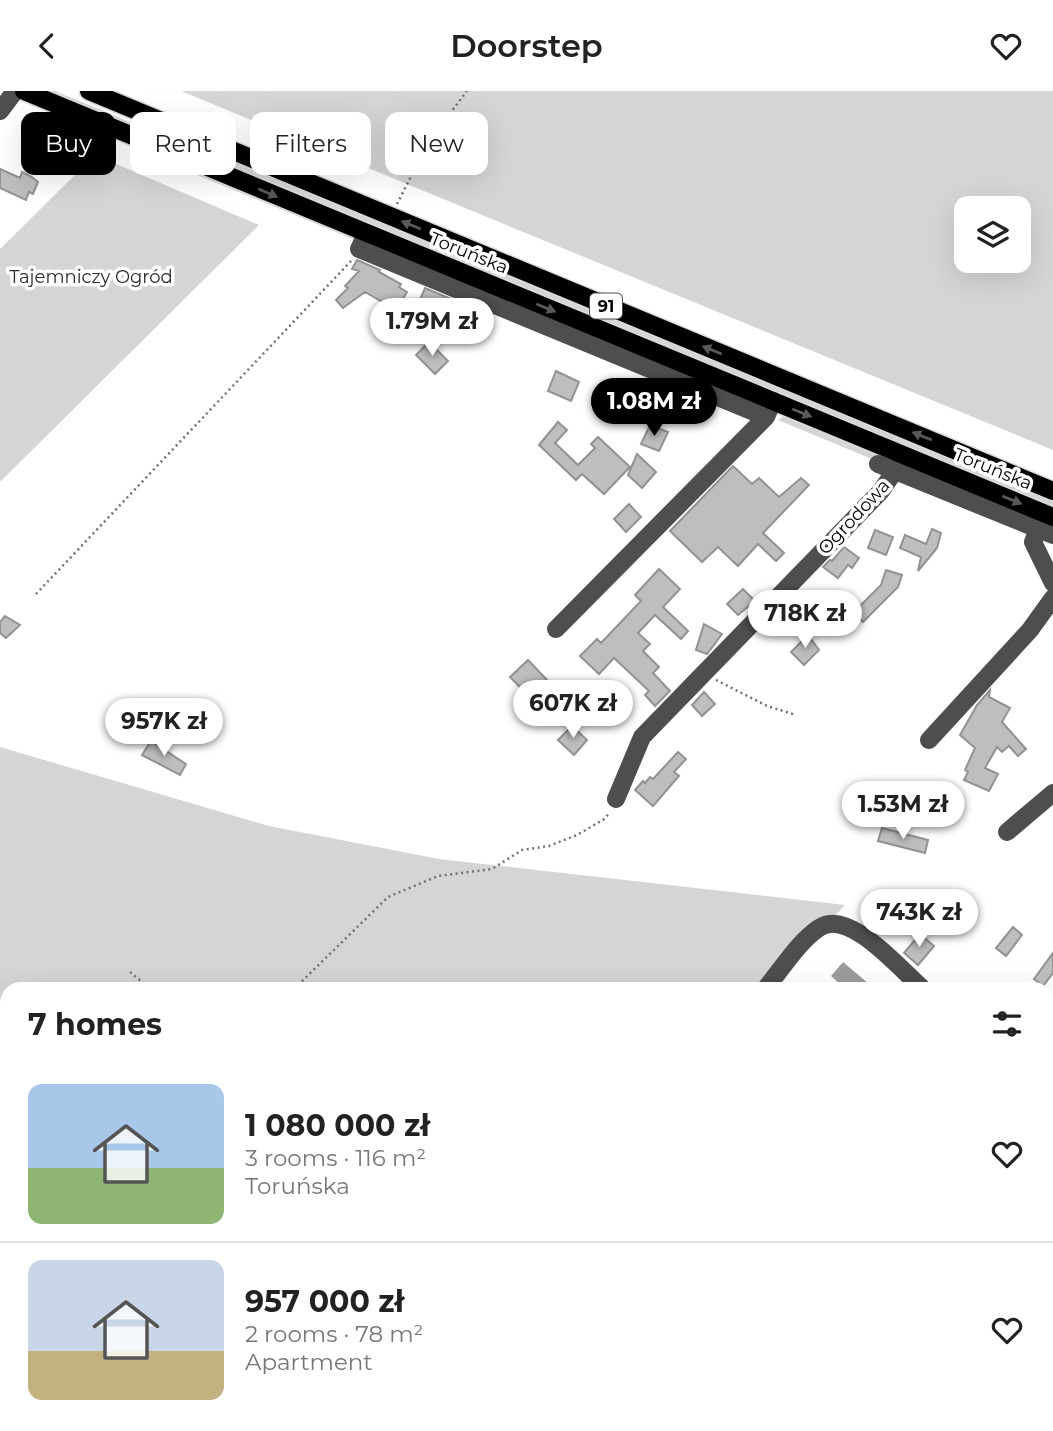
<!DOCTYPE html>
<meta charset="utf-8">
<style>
:root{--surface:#fff;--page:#f2f2f2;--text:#222;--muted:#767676;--line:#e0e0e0;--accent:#000}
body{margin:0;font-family:Montserrat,sans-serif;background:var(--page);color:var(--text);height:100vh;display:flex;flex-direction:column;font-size:26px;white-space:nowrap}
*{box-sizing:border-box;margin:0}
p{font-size:23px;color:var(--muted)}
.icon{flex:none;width:38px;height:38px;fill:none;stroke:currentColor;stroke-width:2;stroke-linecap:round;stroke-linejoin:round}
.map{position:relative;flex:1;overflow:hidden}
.sheet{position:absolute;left:0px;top:891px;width:1054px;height:450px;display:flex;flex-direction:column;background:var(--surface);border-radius:21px 21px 0 0;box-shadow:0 7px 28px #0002}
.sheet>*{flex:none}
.hud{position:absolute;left:21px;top:21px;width:700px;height:63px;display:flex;gap:14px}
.tools{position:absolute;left:954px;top:105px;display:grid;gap:14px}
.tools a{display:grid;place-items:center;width:77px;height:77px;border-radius:14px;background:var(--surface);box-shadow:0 7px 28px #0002;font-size:35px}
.price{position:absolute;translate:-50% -60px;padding:0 16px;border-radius:24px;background:#fff;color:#222;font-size:23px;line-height:46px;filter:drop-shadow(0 2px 4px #0008)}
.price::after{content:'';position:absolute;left:50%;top:42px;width:21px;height:16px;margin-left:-10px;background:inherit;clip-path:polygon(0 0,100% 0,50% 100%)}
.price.on{background:var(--accent);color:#fff}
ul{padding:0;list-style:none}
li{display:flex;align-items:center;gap:21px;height:175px;padding:0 28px}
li+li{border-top:2px solid var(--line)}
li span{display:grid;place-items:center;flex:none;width:196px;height:140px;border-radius:14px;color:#555}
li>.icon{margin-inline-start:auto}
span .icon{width:84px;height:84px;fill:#fffc;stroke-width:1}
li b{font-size:30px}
h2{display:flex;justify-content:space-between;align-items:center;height:84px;padding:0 28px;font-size:30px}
.chip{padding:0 24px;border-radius:14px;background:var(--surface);box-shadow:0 7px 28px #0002;font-size:24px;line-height:63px}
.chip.on{background:var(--accent);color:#fff}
header{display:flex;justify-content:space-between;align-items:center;height:91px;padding:0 28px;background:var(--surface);font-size:32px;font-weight:600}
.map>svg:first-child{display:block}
.green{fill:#d5d5d5;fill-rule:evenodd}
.water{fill:#9c9c9c}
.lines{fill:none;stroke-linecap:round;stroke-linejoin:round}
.canal{stroke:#9c9c9c;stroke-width:14}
.building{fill:#bebebe;stroke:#929292;stroke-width:2}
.major-casing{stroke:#dbdbdb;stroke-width:21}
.path{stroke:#707070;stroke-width:2.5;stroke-dasharray:2 3.5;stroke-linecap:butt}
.minor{stroke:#4e4e4e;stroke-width:18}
.major{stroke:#000;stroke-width:18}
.oneway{fill:#595959}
.labels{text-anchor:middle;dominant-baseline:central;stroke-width:7;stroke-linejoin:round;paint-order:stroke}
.shield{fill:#fff;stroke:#4c4c4c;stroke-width:2}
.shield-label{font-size:16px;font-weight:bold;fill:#000}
.street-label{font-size:18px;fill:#000;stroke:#fff}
.park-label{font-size:18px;fill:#2c2c2c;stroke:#fff}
</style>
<header><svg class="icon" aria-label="back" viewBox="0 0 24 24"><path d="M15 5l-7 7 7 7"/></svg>Doorstep<svg class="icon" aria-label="heart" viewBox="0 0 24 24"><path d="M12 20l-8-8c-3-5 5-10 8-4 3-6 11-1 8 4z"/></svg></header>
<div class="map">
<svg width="1053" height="1340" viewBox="0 0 1053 1340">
<rect width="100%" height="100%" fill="#fff"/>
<path class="green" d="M46,0H55L139,35L198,54L1053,408V417Z
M181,0H1053V359ZM966,117H1018V170H966Z
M95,64L259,134L0,391V158Z
M187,75L348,142L353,148L180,77Z
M785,324L892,368L893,369L879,371L778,329Z
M0,656L269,735L439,768L845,814L769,898H7V1334H536L544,1340H0Z"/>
<path class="water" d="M843,871L875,898H846L831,885Z
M85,1334H335L339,1340H92Z"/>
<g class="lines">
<path class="canal" d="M802,1340L807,1334"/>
</g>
<path class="building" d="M0,78L20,87L22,81L32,86L38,91L33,103L29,101L26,109L0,97Z
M357,169L380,179L379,181L401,193L399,196L407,201L396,219L365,201L343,217L336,209L348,197L345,195L359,180L352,178Z
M425,197L451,208L446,221L419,211Z
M429,251L448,270L435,283L416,264Z
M556,280L579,291L571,310L548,300Z
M599,300L621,311L615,324L592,314Z
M558,331L567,339L555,352L578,374L595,357L591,353L598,346L630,376L604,403L582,383L576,389L539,354Z
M650,334L668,341L659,360L641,353Z
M637,363L656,381L642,397L628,384Z
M733,375L752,393L759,387L779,406L801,387L809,394L763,442L784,462L776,470L758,453L738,475L718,456L702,471L670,440Z
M629,413L641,426L626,441L614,428Z
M932,438L941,442L937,457L918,480L921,466L900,457L905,444L926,453Z
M875,439L893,446L886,464L868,457Z
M844,456L859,467L852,477L848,474L838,487L823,476L830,469L832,470Z
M659,478L680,498L663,516L688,540L681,548L655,524L638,542L650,553L643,560L659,576L653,582L670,600L655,615L645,604L649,600L614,567L599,583L580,565L597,548L601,552L641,510L635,504Z
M886,479L902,484L898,496L863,531L853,522L881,494Z
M743,498L755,510L738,524L727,513Z
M805,507L822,525L810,537L792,520Z
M5,525L20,534L6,547L0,542V531Z
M704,533L722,543L707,563L696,559Z
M808,544L819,559L804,574L791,561Z
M528,569L567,610L550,627L510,586Z
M990,599L989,606L1010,617L1002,631L1026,658L1018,665L1009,655L1002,661L997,656L985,677L998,683L989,700L964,689L968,681L965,679L975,657L960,644L977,614Z
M704,601L715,613L702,625L692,614Z
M572,635L587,649L574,664L558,649Z
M151,650L186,673L180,684L142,664Z
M678,661L686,668L674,681L679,685L653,715L635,699L643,690L645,692L650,686L653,688Z
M882,737L928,749L925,762L878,750Z
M889,811L903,823L891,836L877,824Z
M1013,836L1022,844L1006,865L996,857Z
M920,843L934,855L918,874L904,862Z
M1053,862V882L1043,895L1034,888Z"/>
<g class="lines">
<g class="major-casing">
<path id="major" d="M24,0L1053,426
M89,0L1053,400"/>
</g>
<path class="path" d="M397,113L429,50L467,0
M36,503L351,170
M716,589L767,615L796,624
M130,881L151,898
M294,898L388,806L438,785L492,778L522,759L549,755L577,744L606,727L609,721
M611,1334L619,1340"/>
<path class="minor" d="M0,20L15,0
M366,143L359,158L766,326L773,310
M878,373L1053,444
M1042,429L1033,451L1053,492
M556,538L766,326
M929,649L1030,539L1053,507
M616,708L642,646L881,400L905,365
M1007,741L1053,702
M765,898C782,878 798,851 819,837C848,816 900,878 923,898
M1046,999L1053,1004
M1046,1299L1053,1292
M757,1334L765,1340
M842,1340L848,1334
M1012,1340L1017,1334"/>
<use href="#major" class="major"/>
</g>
<defs><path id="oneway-solid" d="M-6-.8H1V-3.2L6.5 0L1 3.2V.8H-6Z" transform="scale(1.75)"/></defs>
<g class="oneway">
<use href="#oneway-solid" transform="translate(268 102) rotate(23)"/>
<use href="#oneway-solid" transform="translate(411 134) rotate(-158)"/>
<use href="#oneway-solid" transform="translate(546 217) rotate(22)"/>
<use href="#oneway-solid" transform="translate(712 259) rotate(-158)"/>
<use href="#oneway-solid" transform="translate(802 322) rotate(22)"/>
<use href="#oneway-solid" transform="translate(922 345) rotate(-158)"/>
<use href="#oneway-solid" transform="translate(1012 409) rotate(22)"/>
</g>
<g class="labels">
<rect class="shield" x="590" y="202.5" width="32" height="25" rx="5"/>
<g class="shield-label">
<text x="606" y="215">91</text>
</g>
<g class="street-label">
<text transform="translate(469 162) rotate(22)">Toruńska</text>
<text transform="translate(993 378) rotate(22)">Toruńska</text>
<text transform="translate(854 426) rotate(-47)">Ogrodowa</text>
</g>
<g class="park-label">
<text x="91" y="186">Tajemniczy Ogród</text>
</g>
</g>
</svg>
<div class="tools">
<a><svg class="icon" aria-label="layers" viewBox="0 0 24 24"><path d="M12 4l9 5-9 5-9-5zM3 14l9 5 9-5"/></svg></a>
</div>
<b class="price" style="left:432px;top:267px">1.79M zł</b>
<b class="price on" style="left:654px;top:347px">1.08M zł</b>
<b class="price" style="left:805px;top:559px">718K zł</b>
<b class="price" style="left:573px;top:649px">607K zł</b>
<b class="price" style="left:164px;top:667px">957K zł</b>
<b class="price" style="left:903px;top:750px">1.53M zł</b>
<b class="price" style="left:919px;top:858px">743K zł</b>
<div class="hud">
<a class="chip on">Buy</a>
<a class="chip">Rent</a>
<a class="chip">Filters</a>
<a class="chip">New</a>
</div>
<section class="sheet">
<h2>7 homes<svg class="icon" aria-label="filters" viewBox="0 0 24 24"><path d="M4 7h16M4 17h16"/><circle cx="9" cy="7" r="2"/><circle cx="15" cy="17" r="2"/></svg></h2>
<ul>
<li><span style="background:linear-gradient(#a9c7e8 60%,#8fb573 0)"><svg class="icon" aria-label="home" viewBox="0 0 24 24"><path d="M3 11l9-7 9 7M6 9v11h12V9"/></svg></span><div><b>1 080 000 zł</b><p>3 rooms · 116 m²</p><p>Toruńska</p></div><svg class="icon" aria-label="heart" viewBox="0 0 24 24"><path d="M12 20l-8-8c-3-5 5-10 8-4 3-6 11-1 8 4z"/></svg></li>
<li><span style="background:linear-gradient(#c9d6e8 65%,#c2b280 0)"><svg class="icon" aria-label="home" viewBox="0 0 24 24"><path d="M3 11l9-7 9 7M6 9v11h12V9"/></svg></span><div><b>957 000 zł</b><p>2 rooms · 78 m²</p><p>Apartment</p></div><svg class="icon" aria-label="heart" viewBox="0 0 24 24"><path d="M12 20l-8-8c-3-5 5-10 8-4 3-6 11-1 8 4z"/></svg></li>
</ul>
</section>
</div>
